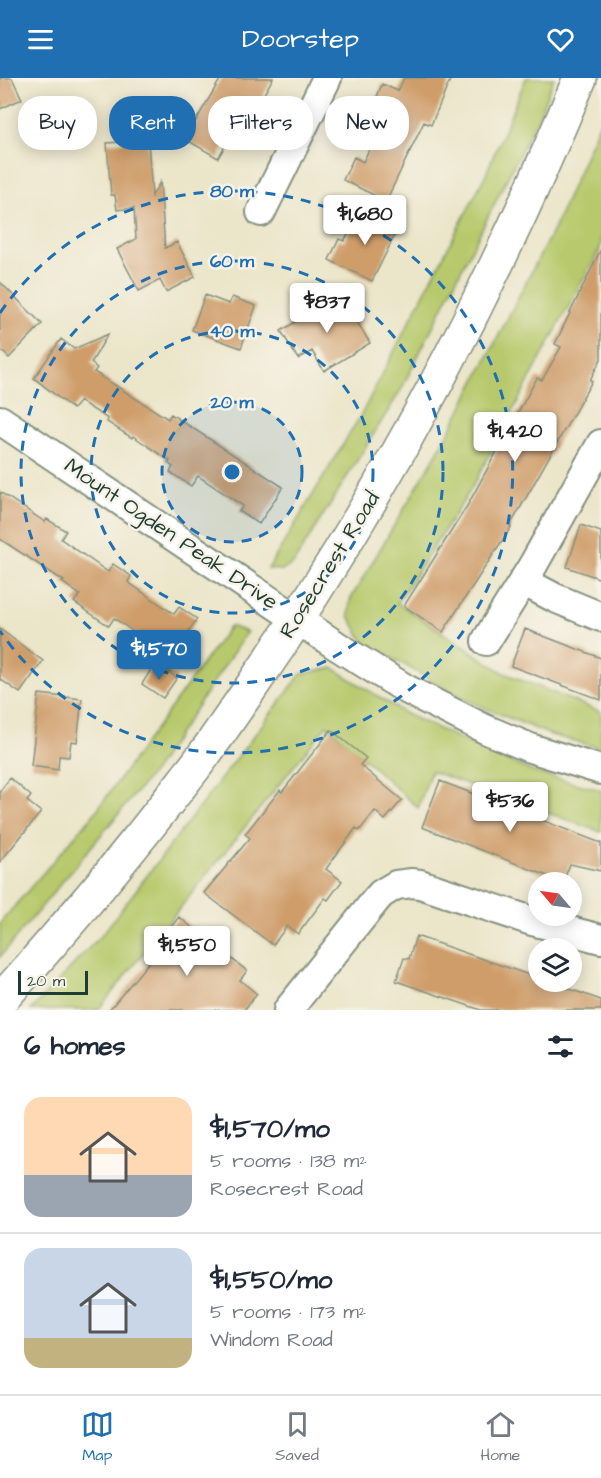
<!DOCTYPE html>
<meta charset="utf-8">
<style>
:root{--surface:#fff;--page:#f6f6f7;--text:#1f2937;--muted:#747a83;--line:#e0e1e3;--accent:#1f6fb2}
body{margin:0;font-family:"Architects Daughter",sans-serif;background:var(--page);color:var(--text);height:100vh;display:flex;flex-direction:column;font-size:22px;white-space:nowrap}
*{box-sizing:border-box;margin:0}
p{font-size:20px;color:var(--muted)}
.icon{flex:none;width:33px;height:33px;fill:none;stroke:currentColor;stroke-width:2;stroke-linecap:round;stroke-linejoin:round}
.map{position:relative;height:932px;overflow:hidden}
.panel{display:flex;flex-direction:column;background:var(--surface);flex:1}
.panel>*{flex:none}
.guide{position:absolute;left:18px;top:18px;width:566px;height:54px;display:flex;gap:12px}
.needle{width:39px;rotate:299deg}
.tools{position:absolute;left:528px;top:794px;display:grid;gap:12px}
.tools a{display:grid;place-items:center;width:54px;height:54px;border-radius:50%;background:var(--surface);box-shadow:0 3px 15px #0003;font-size:30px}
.scale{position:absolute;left:18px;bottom:15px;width:70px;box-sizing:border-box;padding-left:6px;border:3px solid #1f3d34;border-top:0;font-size:16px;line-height:21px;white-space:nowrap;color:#1f3d34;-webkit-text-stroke:4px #f7f3e8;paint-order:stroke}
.price{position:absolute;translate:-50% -51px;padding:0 14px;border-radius:6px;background:#fff;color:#222;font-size:20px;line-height:39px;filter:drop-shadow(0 2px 3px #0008)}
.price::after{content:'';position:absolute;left:50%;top:36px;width:18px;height:14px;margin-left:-9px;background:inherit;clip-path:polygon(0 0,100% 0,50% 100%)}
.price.current{background:var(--accent);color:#fff}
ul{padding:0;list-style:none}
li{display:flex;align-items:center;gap:18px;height:150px;padding:0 24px}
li+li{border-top:2px solid var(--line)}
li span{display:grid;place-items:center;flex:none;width:168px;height:120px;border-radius:18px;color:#555}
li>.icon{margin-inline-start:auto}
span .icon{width:72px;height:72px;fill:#fffc;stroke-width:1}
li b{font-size:26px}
h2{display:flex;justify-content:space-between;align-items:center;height:72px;padding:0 24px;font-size:26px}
.chip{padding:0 21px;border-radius:24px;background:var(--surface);box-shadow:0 3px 15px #0003;font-size:21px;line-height:54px}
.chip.current{background:var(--accent);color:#fff}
header{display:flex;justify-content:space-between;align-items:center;height:78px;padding:0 24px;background:var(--accent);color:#fff;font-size:27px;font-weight:600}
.tabs{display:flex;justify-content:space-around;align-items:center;height:84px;border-top:2px solid var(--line);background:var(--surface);font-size:16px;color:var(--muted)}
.tabs a{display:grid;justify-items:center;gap:3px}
.tabs .current{color:var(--accent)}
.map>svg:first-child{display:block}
.green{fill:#b7c96c;stroke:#6b8350;stroke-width:1.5}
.building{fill:#cf9d6a}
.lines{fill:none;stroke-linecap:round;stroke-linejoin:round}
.minor-casing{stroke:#85917e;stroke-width:32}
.major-casing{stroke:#85917e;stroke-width:36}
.minor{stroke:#fff;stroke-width:28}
.major{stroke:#fff;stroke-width:33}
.ring{fill:none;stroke:#1f6fb2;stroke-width:3;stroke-dasharray:10 8}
.labels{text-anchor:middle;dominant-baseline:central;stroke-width:5;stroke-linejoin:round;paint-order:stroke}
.street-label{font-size:22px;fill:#1f3d34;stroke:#f7f3e8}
.centre{fill:#1f6fb2;stroke:#f7f3e8;stroke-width:3}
.ring-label{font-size:18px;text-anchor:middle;font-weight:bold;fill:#1f6fb2;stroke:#f7f3e8;stroke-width:5;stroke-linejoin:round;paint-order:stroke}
</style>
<header><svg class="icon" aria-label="menu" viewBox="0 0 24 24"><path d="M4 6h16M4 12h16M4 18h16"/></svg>Doorstep<svg class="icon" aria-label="heart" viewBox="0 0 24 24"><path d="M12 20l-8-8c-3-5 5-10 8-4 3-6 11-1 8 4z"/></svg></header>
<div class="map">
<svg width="601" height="932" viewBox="0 0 601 932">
<rect width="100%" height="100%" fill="#f7f3e8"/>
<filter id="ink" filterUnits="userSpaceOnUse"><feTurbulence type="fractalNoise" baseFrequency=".0167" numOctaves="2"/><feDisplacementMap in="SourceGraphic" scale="12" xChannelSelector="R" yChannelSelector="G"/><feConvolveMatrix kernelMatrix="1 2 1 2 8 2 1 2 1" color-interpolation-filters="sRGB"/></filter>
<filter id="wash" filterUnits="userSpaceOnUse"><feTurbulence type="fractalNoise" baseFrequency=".008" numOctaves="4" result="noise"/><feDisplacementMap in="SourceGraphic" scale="24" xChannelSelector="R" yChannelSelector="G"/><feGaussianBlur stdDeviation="1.35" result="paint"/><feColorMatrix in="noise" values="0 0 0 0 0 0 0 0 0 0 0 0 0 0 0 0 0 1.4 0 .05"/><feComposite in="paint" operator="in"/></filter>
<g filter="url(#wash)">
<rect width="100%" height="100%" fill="#ebe5c9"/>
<path class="green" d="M526,0H554L539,37L401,312L293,486L282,492L268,491L361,337L485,98Z
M601,42V168L470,413L397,525L504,595L601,634V670L551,657L468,623L364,564L349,538L350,522L446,360L555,148Z
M230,548L247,554L154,693L0,879V845L94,736Z
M333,590L406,636L533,694L601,712V754L431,693L418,730L327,647L98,932H31L104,854L301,596Z"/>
<g id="blocks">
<path class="building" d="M0,0H12L22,21L0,31Z
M221,0H273L245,50L238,46L218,80L185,61Z
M404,0H451L431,47L424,44L386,123L343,102L354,79L363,84L387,35L373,29L382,6L398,13Z
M148,62L152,118L160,104L165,170L177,164L195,199L166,214L160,202L139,213L117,171L136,161L134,130L117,132L115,117H111L107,65Z
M365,132L399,149L372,203L329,182L339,161L344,163L351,151L355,153Z
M601,171V281L590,302L592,303L510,448L511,449L443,554L404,528L467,428L537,300L542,302L561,269L555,266Z
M0,204L42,246L9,280L0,271Z
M340,216L370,265L324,293L312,273L298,281L281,253Z
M205,217L229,226L232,219L256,228L241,270L192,252Z
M108,256L91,285L97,290L94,294L168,341L171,336L283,409L259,446L239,433L243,428L198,398L191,408L170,394L173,389L168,385L170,383L133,358L132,360L107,344L108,341L80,323L73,331L34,300L61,261L74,271Z
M0,414L45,444L47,441L66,453L61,461L108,494L113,486L131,498L128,504L174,536L179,529L197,541L170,580L114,540L109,548L74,524L80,517L62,504L64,503L0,461Z
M581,447L601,454V501L567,489Z
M0,551L43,583L20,615L0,601Z
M525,551L601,580V622L511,588Z
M155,585L177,600L163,620L142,606Z
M39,616L82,621L77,664L71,663L69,679L59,678L58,692L31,688Z
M331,652L366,680L360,687L402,722L385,742L375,733L359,753L356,750L326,791L342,803L328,822L325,820L298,856L287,848L273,867L204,815L250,760L245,756L280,712L282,714Z
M10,700L31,718L27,723L41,734L0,784V713Z
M440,703L601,765V793L570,786L563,804L422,749Z
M179,839L247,893L240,902L257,916L244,932H109L159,872L155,869Z
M416,858L538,900V903H547L601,922V932H481L396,903L404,880L409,881Z"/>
</g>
</g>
<g filter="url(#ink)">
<use href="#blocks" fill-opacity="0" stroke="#85917e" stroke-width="1.5"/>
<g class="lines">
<g class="minor-casing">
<path id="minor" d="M261,134L327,0
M0,342L337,568L406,611L485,651L530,670L601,692
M523,503L555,520L601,539
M486,563L532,489L601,366
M288,932L375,823L381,816L396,807L412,805L420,806L532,843L601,861"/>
</g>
<g class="major-casing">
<path id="major" d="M0,923C65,851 128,776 187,699C209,672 228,642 248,614C382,421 490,217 580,0"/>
</g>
<use href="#minor" class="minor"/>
<use href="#major" class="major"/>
</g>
</g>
<circle cx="232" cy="394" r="70" fill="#1f6fb2" fill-opacity=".12"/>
<g class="ring">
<circle cx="232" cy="394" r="70"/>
<circle cx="232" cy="394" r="141"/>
<circle cx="232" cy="394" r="211"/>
<path d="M0 235A281 281 0 1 1 0 553"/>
</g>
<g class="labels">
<g class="street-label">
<text transform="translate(171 456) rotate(34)">Mount Ogden Peak Drive</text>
<text transform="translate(330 487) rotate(-58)">Rosecrest Road</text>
</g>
</g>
<circle cx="232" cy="394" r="9" class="centre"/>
<g class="ring-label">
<text x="232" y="119">80 m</text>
<text x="232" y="189">60 m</text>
<text x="232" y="259">40 m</text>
<text x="232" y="330">20 m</text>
</g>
</svg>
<div class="tools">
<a><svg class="needle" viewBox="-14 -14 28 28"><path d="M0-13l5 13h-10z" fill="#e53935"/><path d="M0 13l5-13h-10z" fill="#747a83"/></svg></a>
<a><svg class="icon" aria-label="layers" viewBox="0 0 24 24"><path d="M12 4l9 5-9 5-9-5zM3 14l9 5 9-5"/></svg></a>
</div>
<div class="scale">20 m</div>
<b class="price" style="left:365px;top:168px">$1,680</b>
<b class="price" style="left:327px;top:256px">$837</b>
<b class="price" style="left:515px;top:385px">$1,420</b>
<b class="price current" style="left:159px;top:603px">$1,570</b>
<b class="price" style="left:510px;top:755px">$536</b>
<b class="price" style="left:187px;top:899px">$1,550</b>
<div class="guide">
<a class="chip">Buy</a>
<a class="chip current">Rent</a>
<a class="chip">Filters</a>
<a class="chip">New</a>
</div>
</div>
<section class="panel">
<h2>6 homes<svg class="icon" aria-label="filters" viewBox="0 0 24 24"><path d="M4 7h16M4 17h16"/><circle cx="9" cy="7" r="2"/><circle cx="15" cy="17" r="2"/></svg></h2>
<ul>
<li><span style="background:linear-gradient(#ffd9b3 65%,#9aa5b1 0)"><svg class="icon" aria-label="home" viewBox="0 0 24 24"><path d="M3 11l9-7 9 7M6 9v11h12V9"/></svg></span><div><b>$1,570/mo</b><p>5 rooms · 138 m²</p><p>Rosecrest Road</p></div></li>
<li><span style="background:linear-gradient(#c9d6e8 75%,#c2b280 0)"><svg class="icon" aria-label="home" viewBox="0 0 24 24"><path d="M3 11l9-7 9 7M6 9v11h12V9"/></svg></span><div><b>$1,550/mo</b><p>5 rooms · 173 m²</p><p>Windom Road</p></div></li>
</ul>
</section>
<nav class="tabs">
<a class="current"><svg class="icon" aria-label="map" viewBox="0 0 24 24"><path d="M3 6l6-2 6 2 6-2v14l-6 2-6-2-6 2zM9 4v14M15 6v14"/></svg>Map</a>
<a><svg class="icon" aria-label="saved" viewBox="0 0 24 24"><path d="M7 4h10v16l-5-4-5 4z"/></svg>Saved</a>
<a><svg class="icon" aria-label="home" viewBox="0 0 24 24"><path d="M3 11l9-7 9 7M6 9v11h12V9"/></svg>Home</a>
</nav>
